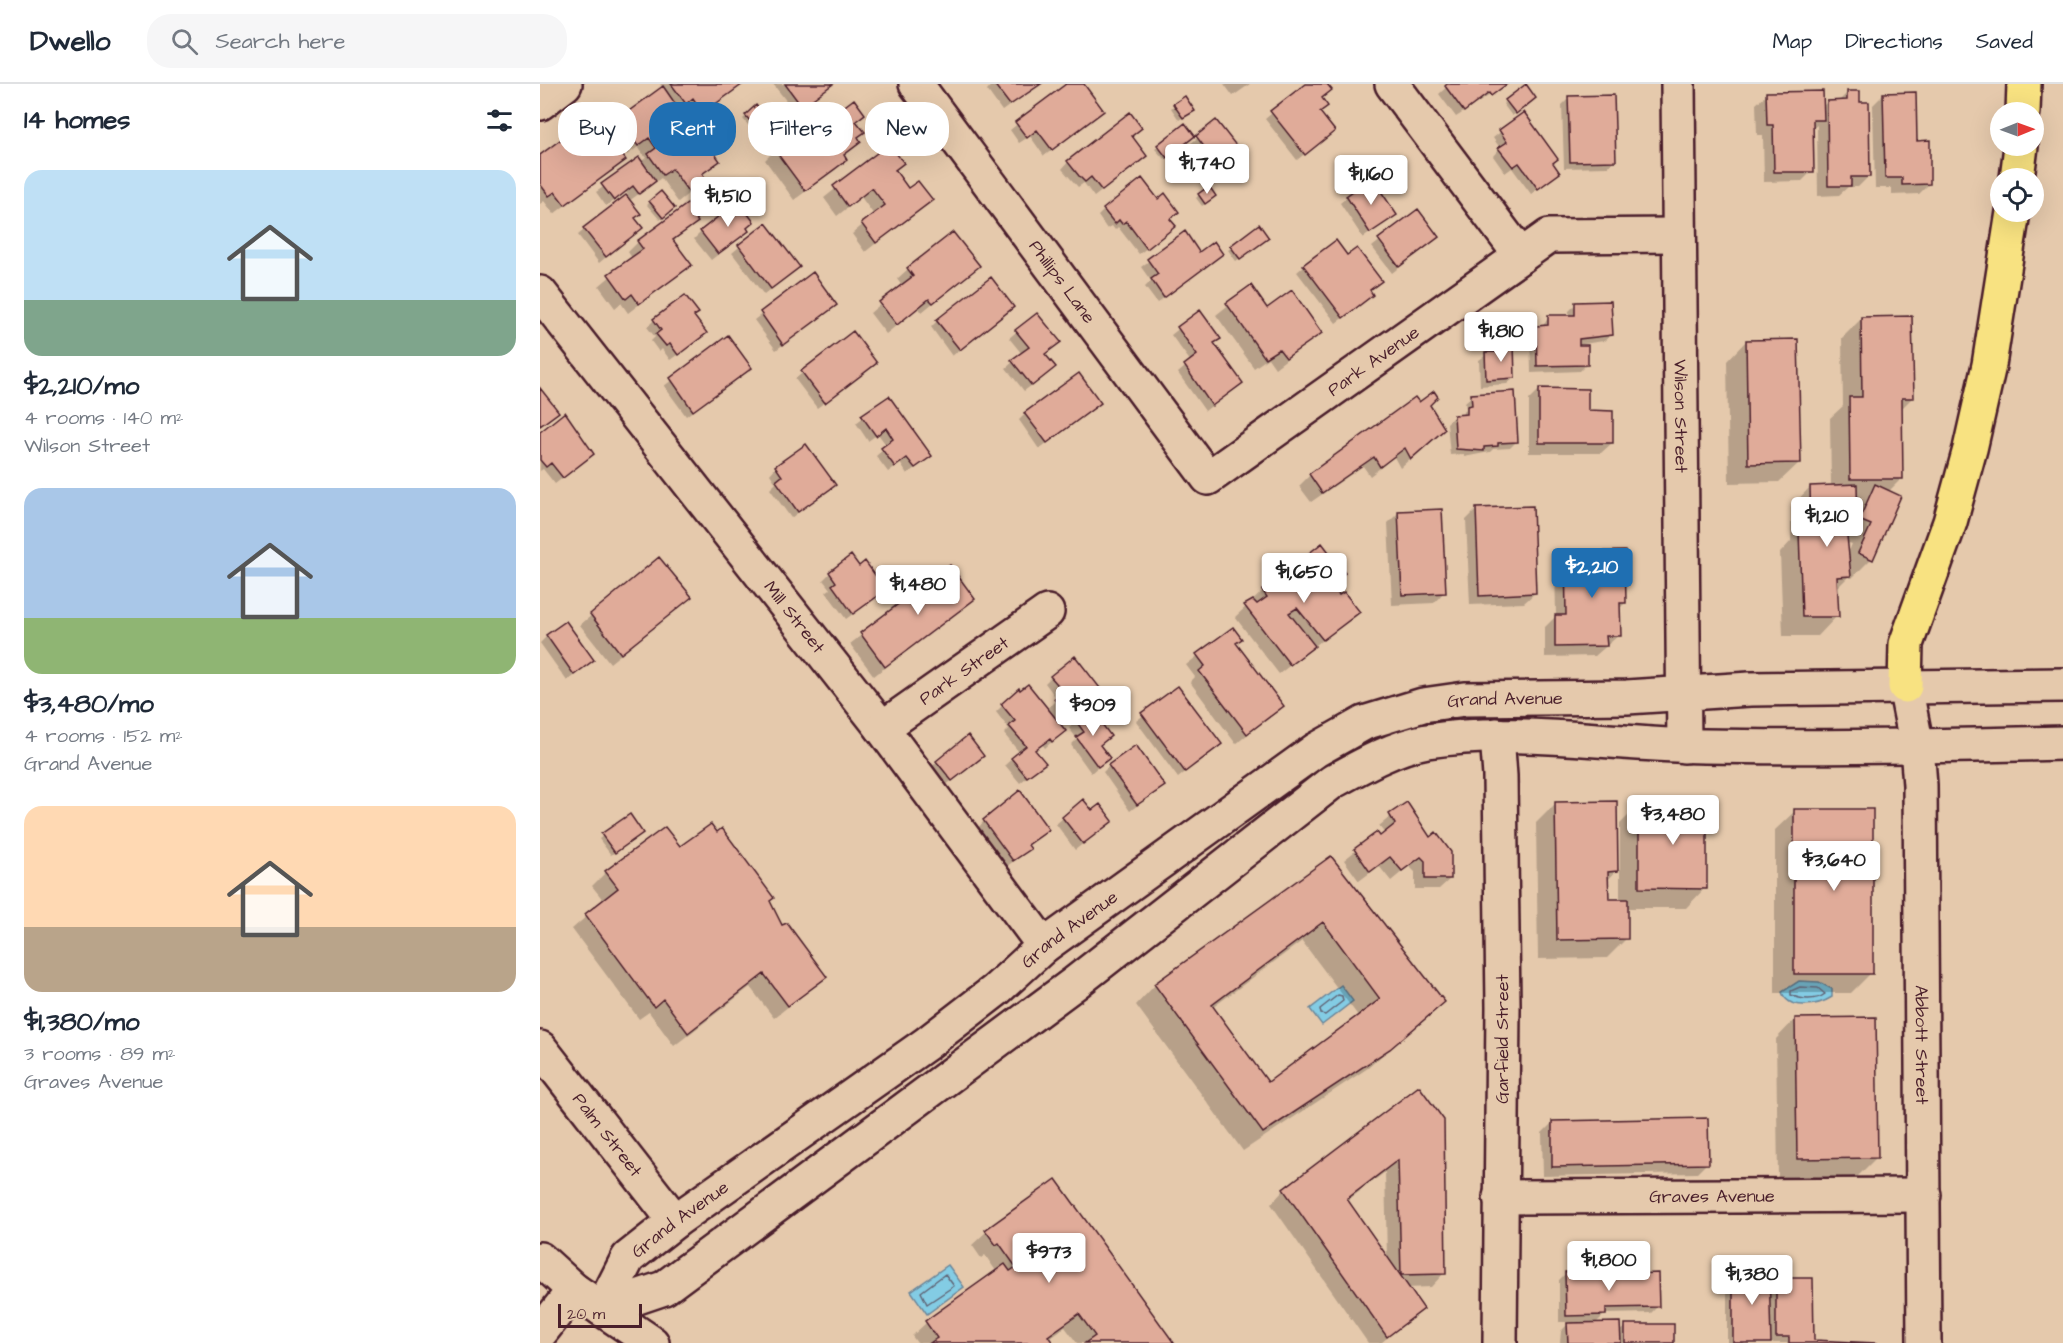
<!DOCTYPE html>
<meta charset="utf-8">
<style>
:root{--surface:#fff;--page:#f6f6f7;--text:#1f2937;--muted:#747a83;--line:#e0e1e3;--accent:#1f6fb2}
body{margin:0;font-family:"Architects Daughter",sans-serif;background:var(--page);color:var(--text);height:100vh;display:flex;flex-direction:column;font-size:22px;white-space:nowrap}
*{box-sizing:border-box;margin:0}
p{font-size:20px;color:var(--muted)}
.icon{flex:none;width:33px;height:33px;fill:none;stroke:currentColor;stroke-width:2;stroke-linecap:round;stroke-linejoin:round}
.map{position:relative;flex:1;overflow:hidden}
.drawer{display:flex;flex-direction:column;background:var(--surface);width:540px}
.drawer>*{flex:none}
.top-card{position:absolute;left:18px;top:18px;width:570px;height:54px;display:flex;gap:12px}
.needle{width:39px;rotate:89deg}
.tools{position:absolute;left:1450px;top:18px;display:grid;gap:12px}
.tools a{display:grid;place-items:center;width:54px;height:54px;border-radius:50%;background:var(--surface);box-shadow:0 6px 24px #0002;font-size:30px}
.scale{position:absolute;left:18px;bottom:15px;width:84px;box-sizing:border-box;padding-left:6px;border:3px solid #4a1f2b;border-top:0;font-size:16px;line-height:21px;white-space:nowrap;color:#4a1f2b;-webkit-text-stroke:4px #e5c9ac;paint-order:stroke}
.price{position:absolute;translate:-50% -51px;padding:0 14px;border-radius:6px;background:#fff;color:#222;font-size:20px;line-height:39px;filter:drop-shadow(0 2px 3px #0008)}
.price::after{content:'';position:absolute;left:50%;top:36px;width:18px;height:14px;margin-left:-9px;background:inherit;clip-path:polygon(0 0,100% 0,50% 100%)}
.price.selected{background:var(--accent);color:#fff}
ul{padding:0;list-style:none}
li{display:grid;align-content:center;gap:12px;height:318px;padding:0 24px}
li span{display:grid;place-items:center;height:186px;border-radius:18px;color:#555}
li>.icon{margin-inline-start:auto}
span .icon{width:108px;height:108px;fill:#fffc;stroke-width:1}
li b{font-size:26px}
h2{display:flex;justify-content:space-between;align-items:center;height:72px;padding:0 24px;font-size:26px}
.chip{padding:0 21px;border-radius:24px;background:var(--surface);box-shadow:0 6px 24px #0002;font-size:21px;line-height:54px}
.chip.selected{background:var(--accent);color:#fff}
header{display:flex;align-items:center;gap:36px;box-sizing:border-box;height:84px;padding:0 30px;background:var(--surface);border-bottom:2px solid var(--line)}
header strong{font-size:28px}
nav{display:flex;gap:33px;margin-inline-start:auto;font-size:21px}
.search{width:420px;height:54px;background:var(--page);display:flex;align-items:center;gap:15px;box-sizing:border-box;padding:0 21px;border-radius:24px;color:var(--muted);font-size:22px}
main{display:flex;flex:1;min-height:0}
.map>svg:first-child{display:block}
.water{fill:#83cce4;stroke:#6c879a;stroke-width:1.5}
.shadow{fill:#0003;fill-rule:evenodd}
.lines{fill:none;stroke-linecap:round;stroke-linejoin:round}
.shore{stroke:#616475;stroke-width:1.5}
.building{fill:#e0ab99;stroke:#4a1f2b;stroke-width:1.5;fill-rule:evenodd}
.street-casing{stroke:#4a1f2b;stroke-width:38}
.secondary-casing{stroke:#4a1f2b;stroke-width:38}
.highway-casing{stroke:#4a1f2b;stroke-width:38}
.street{stroke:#e5c9ac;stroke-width:33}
.secondary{stroke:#e5c9ac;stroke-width:33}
.highway{stroke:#f8e281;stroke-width:33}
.labels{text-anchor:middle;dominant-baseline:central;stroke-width:4.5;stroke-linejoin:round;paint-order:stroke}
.street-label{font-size:18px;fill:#4a1f2b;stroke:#e5c9ac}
</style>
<header>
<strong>Dwello</strong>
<div class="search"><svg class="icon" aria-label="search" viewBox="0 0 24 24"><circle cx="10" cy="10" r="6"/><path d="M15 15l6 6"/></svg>Search here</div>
<nav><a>Map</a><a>Directions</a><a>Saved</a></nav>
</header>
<main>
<section class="drawer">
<h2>14 homes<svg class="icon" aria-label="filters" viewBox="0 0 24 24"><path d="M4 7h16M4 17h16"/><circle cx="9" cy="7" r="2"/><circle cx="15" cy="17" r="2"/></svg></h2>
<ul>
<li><span style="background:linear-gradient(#bfe0f5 70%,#7fa58c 0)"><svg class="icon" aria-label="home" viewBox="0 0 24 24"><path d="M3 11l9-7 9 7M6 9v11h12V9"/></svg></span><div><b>$2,210/mo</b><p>4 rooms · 140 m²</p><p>Wilson Street</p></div></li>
<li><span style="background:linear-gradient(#a9c7e8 70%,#8fb573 0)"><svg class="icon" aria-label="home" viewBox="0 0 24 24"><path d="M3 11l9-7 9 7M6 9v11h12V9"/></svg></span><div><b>$3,480/mo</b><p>4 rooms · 152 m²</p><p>Grand Avenue</p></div></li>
<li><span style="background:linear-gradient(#ffd9b3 65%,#b9a48a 0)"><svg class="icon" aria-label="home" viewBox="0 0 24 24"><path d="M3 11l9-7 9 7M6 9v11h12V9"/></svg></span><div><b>$1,380/mo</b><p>3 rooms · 89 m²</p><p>Graves Avenue</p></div></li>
</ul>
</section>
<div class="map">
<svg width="1523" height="1259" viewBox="0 0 1523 1259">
<rect width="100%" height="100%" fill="#e5c9ac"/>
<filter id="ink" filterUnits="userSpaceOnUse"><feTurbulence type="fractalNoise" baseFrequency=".0167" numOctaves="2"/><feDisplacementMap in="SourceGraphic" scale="12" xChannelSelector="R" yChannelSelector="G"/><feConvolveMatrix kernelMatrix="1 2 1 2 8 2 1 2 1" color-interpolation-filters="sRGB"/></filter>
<g filter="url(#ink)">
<path class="water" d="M1259,897L1279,898L1292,905V913C1278,922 1248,927 1242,908Z
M801,901L813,917L782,941L770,925Z
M408,1181L424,1203L387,1230L371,1207Z"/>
<path class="shadow" d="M120,0H201L156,35L145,20L137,26L143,46L149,54L178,76L161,91L165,96L138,118L121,94L89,117L94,134L101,144L59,179L38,151L88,111L86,108L66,122L56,108L106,74L98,63L87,71L69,47L123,4Z
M233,0H292L255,28Z
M452,0H499L462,27L447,6Z
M528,0H542L555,34L504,72L490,52L479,59L470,46Z
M684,0H710L693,12Z
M767,0H785L780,15L786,22L779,29L793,47L757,76L725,35Z
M910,0H967L916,33L899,10Z
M1308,8L1329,92L1318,103H1308L1299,111L1278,112L1277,41L1271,46L1272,87L1262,97L1224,98L1223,51H1217L1216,20L1227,10L1282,23L1287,18H1298Z
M1343,11L1376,58L1389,100L1379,110L1352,111V104H1335L1333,21Z
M645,14L650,29L639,36L631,24Z
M1029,14L1074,76L1068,83L1024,84L1022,21Z
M966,17H992L972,32L963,20Z
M216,23L230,47L220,55L203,35Z
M983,30L1011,95L991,110L972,84L965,89L953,72L960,64L953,54Z
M315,38L323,48L317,54L319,58L303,72L305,75L295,86L254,116L225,76L235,66L285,39Z
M676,39L689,71L670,86L650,60Z
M45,53L85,75L14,130L4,117L0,120V73Z
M590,53L598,78L554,113L544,99L538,103L522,85L528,78Z
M650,54L624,75L615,65L618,62Z
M349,62L362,79L354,88L368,106L391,116L325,168L312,150L334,131L321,113L297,132L284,114Z
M659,111L672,115L662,122L656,114Z
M807,113L855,131L823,154L800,119Z
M177,116L133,158L150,181L88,229L81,219L75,224L59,202L92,174L88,168L98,158Z
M110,118L130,127L120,136L107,121Z
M564,126L629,136L627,149L599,170L578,143L575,146L572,142L567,145L558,132Z
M877,127L890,159L852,189L832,163Z
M226,141L258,183L224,211L192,169Z
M719,143L724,156L696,177L688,166Z
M206,145L200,153L171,176L154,155L161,148Z
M412,150L438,182L382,228L378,224L346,250L330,229L362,202L357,195L368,185Z
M644,150L659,170H681L617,219L605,203L611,197L601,183Z
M807,173L840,197L829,207L831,211L825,217L796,239L757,188L764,182Z
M273,190L295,221L236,266L214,236Z
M711,203L727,226L780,249L735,284L728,274L714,284L676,231Z
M1036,220L1071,251L1064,257L1035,261L1047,280L1040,287L991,289L990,250L996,243H1002L1009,233L1029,232V227Z
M660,228L679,254L673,260L701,299L665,327L638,289L651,278L631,251Z
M466,229L412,272L391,243L397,237Z
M497,231L512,265L504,271L507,290L484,307L466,284L482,270L469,254Z
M153,233L158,256L130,276L122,265L119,268L111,257L115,253L107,243L114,236Z
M1321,235L1372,314L1361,325L1362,394L1348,408L1331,475L1312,494L1308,493L1296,505L1297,532L1278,552H1243L1240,469L1251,457V423L1270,403H1291L1290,334L1303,322L1302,254ZM1315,414H1323L1316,421ZM1309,459L1312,460L1307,471V461Z
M312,249L328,286L277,324L255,295Z
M188,254L210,284L146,332L124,302Z
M1206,257L1259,379L1239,398L1189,399L1187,277Z
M959,262L974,294L967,300L940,302L939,276Z
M999,306L1046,328L1072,359L1061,369H989V316Z
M932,312L977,357L970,364L953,365L950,368L924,373V370L910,371L907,339L914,332H921L926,325L925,318Z
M349,314L383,378L367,390L360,379L348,388L336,372L347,362L338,350L328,357L316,339Z
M875,315L879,320L888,321L892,355L860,384L854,373L830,392L823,382L771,418L759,402L770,391Z
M559,319L499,365L479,336L485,330Z
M0,350L45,376L15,400L3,385L0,387Z
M236,383L294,401L251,434L230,405L236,399L230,390Z
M937,425L995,509L984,519L930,521L926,436Z
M858,429L904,508L894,519L852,521L848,439Z
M1025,469L1085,519L1079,525V551L1055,572L1005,573V543L1016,532L1015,480Z
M119,475L139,523L70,579L40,541Z
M410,483L433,515L334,592L310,560Z
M319,484L337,512L306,535L286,508L290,505L283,496L290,489Z
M803,489L790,502L818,528L739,590L695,533L723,507Z
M692,545L695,560L742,622L696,660L650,598L655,593L646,581Z
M7,552L53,576L27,597L0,559Z
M511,593L558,604L519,641L517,653L505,664L502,660L494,667L497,685L480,699L465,681L479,668L464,650L469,645L456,628L478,606L507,625L517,615L505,599Z
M638,604L680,660L638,694L596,637Z
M536,637L568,674L551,689L531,661L537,655L529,644Z
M397,678H435L405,702L390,684Z
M569,682L623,702L590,727L563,688Z
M543,717L564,743L535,766L516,740Z
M1016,719L1078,785L1067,797V816H1080V740L1100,720L1165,804L1146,824H1087V854L1067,874L998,875L996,739Z
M866,720L910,795L899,805H875V788L869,782L851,797L839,782L819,797L804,776L836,750L840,754L845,750L839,742Z
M1255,727L1331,889L1311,909H1235V746Z
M90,732L99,752L71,771L59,755Z
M444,737L487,762L489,765L466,783L438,744Z
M140,764L229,817L242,844L285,893L234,934L210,903L134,962L109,928L99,935L32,845L64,817L52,802L66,788Z
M791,774L903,917L828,984L703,1067L596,921L615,901ZM762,857L819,933L728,1000L672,924Z
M1255,935L1337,1073L1317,1093L1238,1094L1236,955Z
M903,1036L904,1189L891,1203L867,1204L882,1225L841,1259H828L731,1120L744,1106ZM845,1088L847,1174L807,1117Z
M1012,1039L1167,1079L1157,1089L1003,1092L1002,1049Z
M515,1097L632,1259H537L525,1243L508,1255L511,1259H377L372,1252L386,1239L456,1187L445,1171L441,1174L432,1161L446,1148Z
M1208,1184L1228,1204L1236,1196L1273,1257L1294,1259H1187V1197Z
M1026,1189L1064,1193L1117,1223L1111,1229L1065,1230L1055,1240L1079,1248L1086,1242L1132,1259H1020L1021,1247L1030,1238H1019V1196Z"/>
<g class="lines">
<path class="shore" d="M1260,903L1278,904L1285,910C1276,917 1261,916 1251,911V907Z
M798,911L802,912L803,917L785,931L781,930L780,925Z
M405,1190L414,1202L387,1220L381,1208Z"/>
</g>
<path class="building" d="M131,0H203L163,29L153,14L146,20Z
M245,0H293L262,23Z
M454,0H501L470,21Z
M526,0H544L564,27L512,66L497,46L487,54L475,38Z
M765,0H787L792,6L782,14L788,22L780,28L795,47L765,71L730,27Z
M907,0H967L951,12L949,9L924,28L905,2Z
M986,0L996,14L976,30L965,16Z
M123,2L150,41L144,45L149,52L158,46L180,77L162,90L166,96L149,109L132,85L123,91L108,70L116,64L109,54L98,62L78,35Z
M1283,7L1284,36H1273L1274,88H1234L1233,41H1227L1226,8Z
M1307,7H1320V18H1329L1330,93H1311V102H1288L1287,17L1307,16Z
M1376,8L1377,57L1390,56V100L1362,101V94H1345L1343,9Z
M1074,11L1076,77L1030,78L1028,12Z
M645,12L655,27L643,34L633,20Z
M314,15L325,30L316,37L325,48L318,53L321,58L304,71L307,76L265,107L234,65L276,34L277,36L282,32L285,37Z
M216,21L235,45L224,53L205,31Z
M590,28L602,44L592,52L607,72L562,107L551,93L545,98L539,92L527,77Z
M984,28L1018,75L1013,79L1020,89L998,105L979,79L973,83L958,64L967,58L959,46Z
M676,36L698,64L677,80L656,52Z
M645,39L655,52L627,74L617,61Z
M60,40L86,76L25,121L15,108L9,112L0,100V71L39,42L46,51Z
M349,60L364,79L355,86L368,104L378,97L393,116L336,159L321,139L345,121L332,104L308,123L293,102Z
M99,73L116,97L99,110L93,102L74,117L61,100Z
M602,94L618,115L625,109L639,128L630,135L636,142L607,165L586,137L582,140L579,136L575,140L563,125Z
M832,94L857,131L830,149L806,112Z
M669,102L676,112L665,120L658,110Z
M170,103L179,116L155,134L158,138L133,156L152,181L99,220L92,210L86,215L68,190L103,165L97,157Z
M121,107L135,124L123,134L109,117Z
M86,111L101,130L95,134L103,144L66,173L43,144Z
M198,117L214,138L207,144L209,147L178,170L160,147Z
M878,125L899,153L859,183L838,155Z
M226,139L260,183L231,205L198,161Z
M719,140L729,154L700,175L690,162Z
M645,147L659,168L674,157L683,170L624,214L611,195L618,190L607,175Z
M413,148L440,182L393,219L389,215L357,241L339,218L373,192L367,184Z
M796,156L807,171L817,164L842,197L830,206L833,211L803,234L763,181Z
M273,188L297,221L243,261L220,228Z
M451,193L474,223L420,266L396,236Z
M711,201L727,224L752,206L782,249L746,274L739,265L725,274L686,219Z
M145,211L159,229L154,232L167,249L138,271L130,260L126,262L116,250L121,246L113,235Z
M1071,217L1073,251L1039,255V261H1048V281L997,282L996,242L1008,241V231H1035V218Z
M660,226L681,255L674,259L703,299L672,322L644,281L657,271L637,243Z
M497,229L521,258L505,270L516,283L492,302L471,276L489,263L475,246Z
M1372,232L1374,314H1362L1363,395H1310L1309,313H1322L1321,233Z
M313,247L337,279L285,319L261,287Z
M188,251L212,284L153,327L130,294Z
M1258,255L1261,379L1208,380L1206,256Z
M974,260L975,294L946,296L945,268H959L958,261Z
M539,289L561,319L507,359L484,329Z
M0,304L19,328L0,342Z
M999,304L1048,305V326L1073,327V359H999Z
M894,307L898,313L890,321L905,345L871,375L865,364L840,383L834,373L782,409L769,390L875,313L879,318Z
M975,307L978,358L958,359V362L944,363V367L916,365L914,331L927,330V322L932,321L931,310Z
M349,312L392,372L375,384L367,374L355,383L341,364L353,355L346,344L336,352L321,331Z
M25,328L54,370L23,394L11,379L6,383L0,376V348Z
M266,360L296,401L258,428L236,397L242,392L235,382Z
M1317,400L1318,452H1307L1311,492L1297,493L1299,533H1262L1259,448L1271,447L1270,402Z
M1335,400L1361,412L1333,476L1318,469L1331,441L1319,436Z
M993,422L996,509L939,512L936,424Z
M902,425L906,509L862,511L858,427Z
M782,459L805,489L791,500L799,511L804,508L820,528L783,556L757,524L749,529L775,562L750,581L704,521L713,516L717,520L727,513L722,506Z
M1085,467L1086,519H1080L1081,552H1066L1067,562L1015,563V531H1026L1025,468Z
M311,471L319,482L325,477L346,506L313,530L292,501L296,498L289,488Z
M119,473L152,513L81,570L50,530Z
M410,481L435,515L345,583L320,549Z
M26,537L54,576L34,591L6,551Z
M693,543L702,555L696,559L744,622L707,650L659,587L665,582L656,570Z
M535,572L560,604L536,623L539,626L529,634L514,615L524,608L510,592Z
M488,600L526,647L512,658L510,655L495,666L506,679L487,693L471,674L486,662L469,642L475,637L461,620L479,604L480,606Z
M638,602L682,660L645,688L601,629Z
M550,624L571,652L560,661L570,674L558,683L536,653L544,648L535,636Z
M428,651L444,672L412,697L396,677Z
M596,661L625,702L597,721L568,681Z
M480,706L509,746L488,761L491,765L473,777L443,736Z
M543,715L552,726L560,720L573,737L543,760L522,733Z
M1077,717L1078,787L1068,788L1069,815H1088V855L1017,856L1015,718Z
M867,718L890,753L896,748L911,768V795H885V777L881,773L862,787L850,773L830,788L814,765L837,748L840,752L855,740L849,730Z
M1099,719H1167V805L1099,804Z
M1254,725H1333V890H1254Z
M90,730L103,749L75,769L61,750Z
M171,740L177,748L182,744L234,814L230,817L242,841L247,839L287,893L248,922L224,890L148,949L123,915L114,923L45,830L78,804L65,787L125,743L140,762Z
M791,772L905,918L850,965L723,1049L614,900ZM783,838L840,915L728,998L672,921Z
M1336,933L1338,1074L1257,1075L1255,934Z
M879,1002L904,1036L906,1190L861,1191L858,1076L807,1115L884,1225L847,1253L743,1105Z
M1168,1034L1169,1080L1012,1083V1037Z
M516,1095L634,1259H545L555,1252L539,1230L508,1252L513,1259H390L397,1254L385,1237L465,1180L470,1187L476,1183L459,1159L456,1161L445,1146Z
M1207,1182H1229L1231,1259H1193V1189L1208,1188Z
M1065,1187V1191L1118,1189L1119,1223L1066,1224V1231L1026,1232L1025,1188Z
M1236,1194H1273L1274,1256L1337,1259H1249V1253H1236Z
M1080,1238L1081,1259H1028L1027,1239Z
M1085,1240H1134V1259H1085Z"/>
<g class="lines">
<g class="street-casing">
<g id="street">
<path id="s1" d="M376,0L668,394L1009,152L1139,151"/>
<path d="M852,0L981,172"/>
<path id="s2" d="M1138,0L1144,662"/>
<path d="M0,19L25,0"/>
<path id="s3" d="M0,209L342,644L504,862"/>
<path id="s4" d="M342,644L507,528"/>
<path d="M957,651L960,692L963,923L960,1259"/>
<path id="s5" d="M1377,663L1380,701L1384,1259"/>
<path id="s6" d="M0,964L135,1137"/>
<path id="s7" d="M960,1113L1384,1111"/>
<path d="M0,1249L34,1206"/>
</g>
</g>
<g class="secondary-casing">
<g id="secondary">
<path d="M1365,602L1377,663"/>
<path d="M0,1175L34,1206L112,1259"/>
<path id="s8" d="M62,1225L88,1174L135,1137L386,960L456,906L504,862L776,666L824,639L883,621L925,615L1087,613L1210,605L1523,601"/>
<path d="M62,1225L124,1204L535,899L792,698C821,682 854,663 887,657C979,643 1072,661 1164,662C1284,664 1403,662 1523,659"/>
</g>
</g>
<g class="highway-casing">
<path id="highway" d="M1483,28L1484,0
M1477,94L1481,62
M1365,602L1366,560L1410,438L1430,365L1449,281L1473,128"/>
</g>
<use href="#street" class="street"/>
<use href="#secondary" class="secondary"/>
<use href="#highway" class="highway"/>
</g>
</g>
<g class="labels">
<g class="street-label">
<text stroke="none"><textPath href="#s1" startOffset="246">Phillips Lane</textPath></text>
<text stroke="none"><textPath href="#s1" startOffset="693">Park Avenue</textPath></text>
<text stroke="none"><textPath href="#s2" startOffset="332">Wilson Street</textPath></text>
<text stroke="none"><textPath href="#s3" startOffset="412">Mill Street</textPath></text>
<text stroke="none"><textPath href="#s4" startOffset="100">Park Street</textPath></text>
<text stroke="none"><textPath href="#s8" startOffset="1112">Grand Avenue</textPath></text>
<text stroke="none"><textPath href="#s8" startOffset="608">Grand Avenue</textPath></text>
<text transform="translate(962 955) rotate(-90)">Garfield Street</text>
<text stroke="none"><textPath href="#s5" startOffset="298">Abbott Street</textPath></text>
<text stroke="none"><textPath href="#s6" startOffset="110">Palm Street</textPath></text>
<text stroke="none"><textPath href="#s7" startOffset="212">Graves Avenue</textPath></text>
<text stroke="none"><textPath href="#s8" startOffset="122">Grand Avenue</textPath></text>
</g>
</g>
</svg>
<div class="tools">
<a><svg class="needle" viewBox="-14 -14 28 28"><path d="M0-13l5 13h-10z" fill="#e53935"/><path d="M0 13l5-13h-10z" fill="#747a83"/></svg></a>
<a><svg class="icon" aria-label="locate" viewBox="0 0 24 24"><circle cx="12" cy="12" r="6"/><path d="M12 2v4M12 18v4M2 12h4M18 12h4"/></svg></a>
</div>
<div class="scale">20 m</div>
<b class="price" style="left:667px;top:111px">$1,740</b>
<b class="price" style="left:831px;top:122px">$1,160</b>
<b class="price" style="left:188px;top:144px">$1,510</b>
<b class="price" style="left:961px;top:279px">$1,810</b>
<b class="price" style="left:1287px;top:464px">$1,210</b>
<b class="price selected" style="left:1052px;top:515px">$2,210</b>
<b class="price" style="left:764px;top:520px">$1,650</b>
<b class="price" style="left:378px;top:532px">$1,480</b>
<b class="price" style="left:553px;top:653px">$909</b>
<b class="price" style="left:1133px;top:762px">$3,480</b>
<b class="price" style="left:1294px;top:808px">$3,640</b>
<b class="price" style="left:509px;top:1200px">$973</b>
<b class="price" style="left:1069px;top:1208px">$1,800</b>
<b class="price" style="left:1212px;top:1222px">$1,380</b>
<div class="top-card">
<a class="chip">Buy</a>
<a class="chip selected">Rent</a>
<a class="chip">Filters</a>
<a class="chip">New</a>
</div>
</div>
</main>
